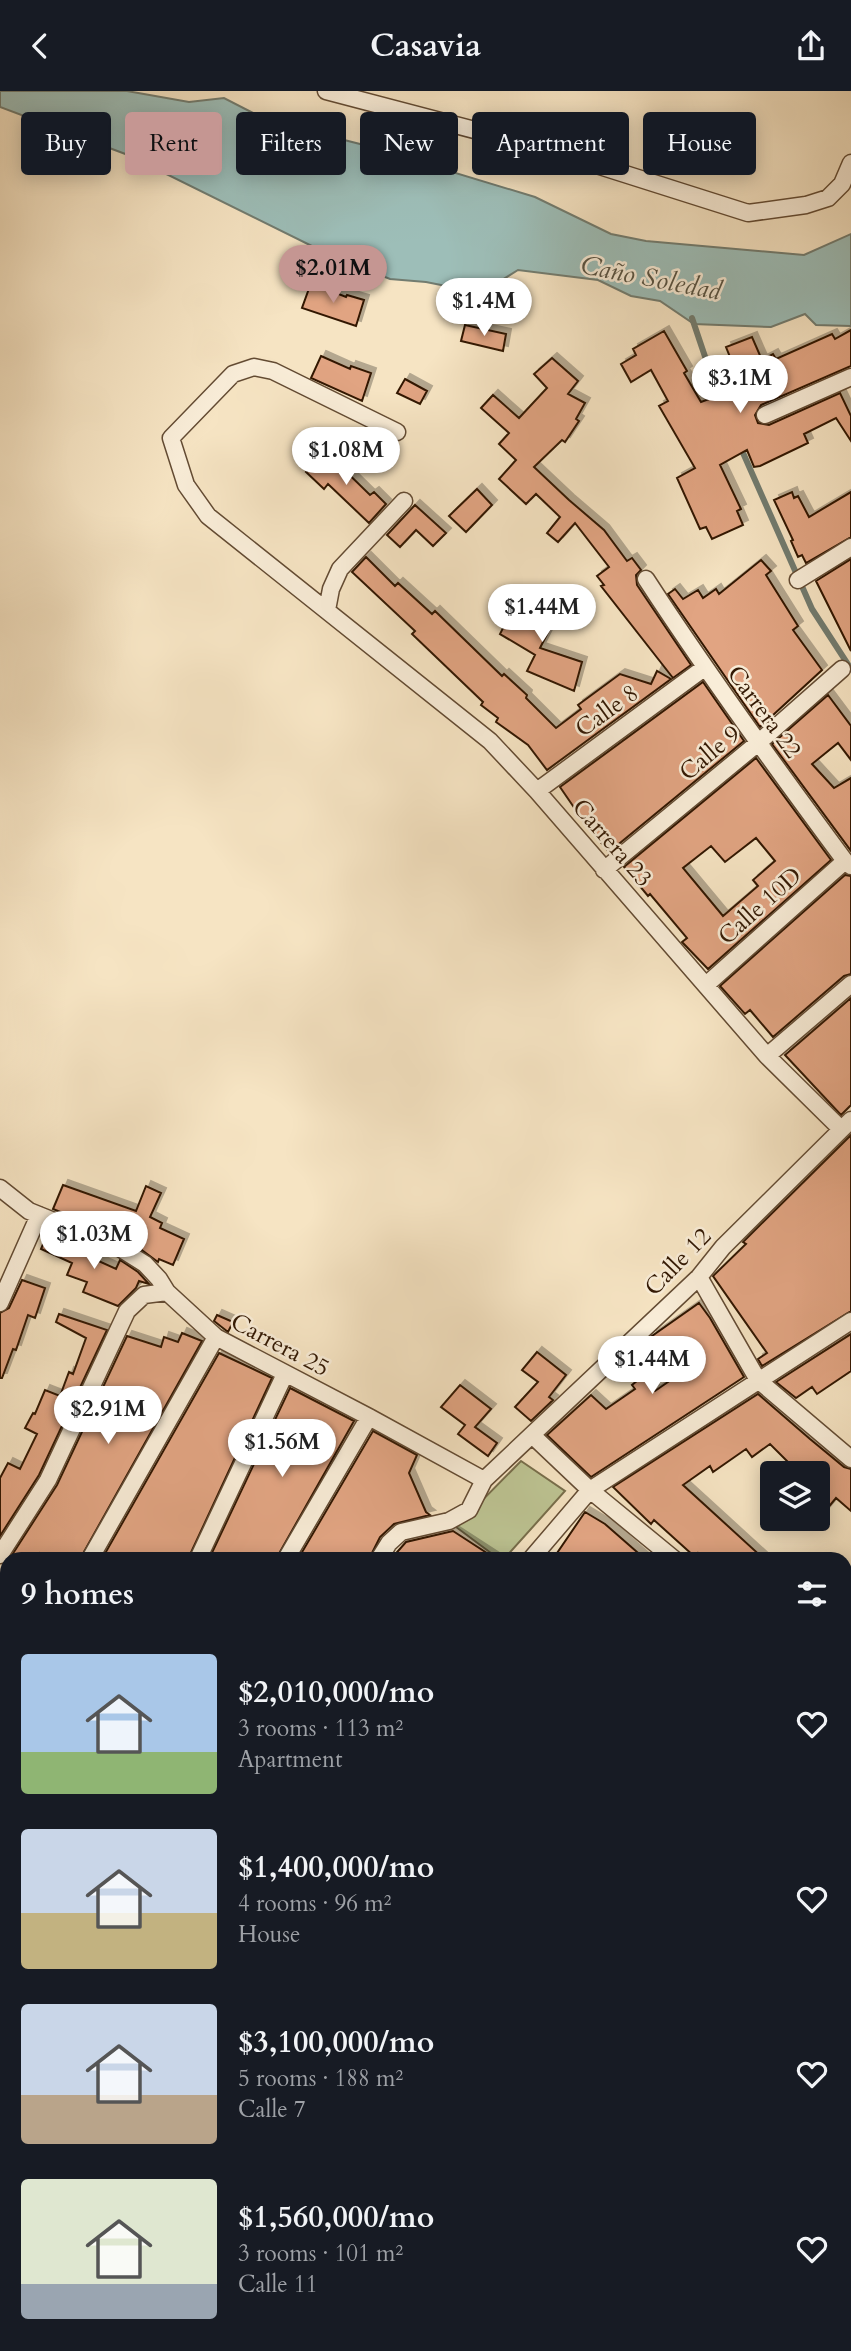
<!DOCTYPE html>
<meta charset="utf-8">
<style>
:root{--surface:#171b24;--page:#20242c;--text:#f1f3f6;--muted:#9ea1a6;--accent:#c59692}
body{margin:0;font-family:Cardo,serif;background:var(--page);color:var(--text);height:100vh;display:flex;flex-direction:column;font-size:26px;white-space:nowrap}
*{box-sizing:border-box;margin:0}
p{font-size:23px;color:var(--muted)}
.icon{flex:none;width:38px;height:38px;fill:none;stroke:currentColor;stroke-width:2;stroke-linecap:round;stroke-linejoin:round}
.map{position:relative;flex:1;overflow:hidden}
.drawer{position:absolute;left:0px;top:1461px;width:852px;height:800px;display:flex;flex-direction:column;background:var(--surface);border-radius:21px 21px 0 0;box-shadow:0 4px 18px #0003}
.drawer>*{flex:none}
.banner{position:absolute;left:21px;top:21px;width:810px;height:63px;display:flex;gap:14px}
.controls{position:absolute;left:760px;top:1370px;display:grid;gap:14px}
.controls a{display:grid;place-items:center;width:70px;height:70px;border-radius:7px;background:var(--surface);box-shadow:0 4px 18px #0003;font-size:35px}
.price{position:absolute;translate:-50% -60px;padding:0 16px;border-radius:24px;background:#fff;color:#222;font-size:23px;line-height:46px;filter:drop-shadow(0 2px 4px #0008)}
.price::after{content:'';position:absolute;left:50%;top:42px;width:21px;height:16px;margin-left:-10px;background:inherit;clip-path:polygon(0 0,100% 0,50% 100%)}
.price.current{background:var(--accent);color:#111}
ul{padding:0;list-style:none}
li{display:flex;align-items:center;gap:21px;height:175px;padding:0 21px}
li span{display:grid;place-items:center;flex:none;width:196px;height:140px;border-radius:7px;color:#555}
li>.icon{margin-inline-start:auto}
span .icon{width:84px;height:84px;fill:#fffc;stroke-width:1}
li b{font-size:30px}
h2{display:flex;justify-content:space-between;align-items:center;height:84px;padding:0 21px;font-size:30px}
.tag{padding:0 24px;border-radius:7px;background:var(--surface);box-shadow:0 4px 18px #0003;font-size:24px;line-height:63px}
.tag.current{background:var(--accent);color:#111}
header{display:flex;justify-content:space-between;align-items:center;height:91px;padding:0 21px;background:var(--surface);font-size:32px;font-weight:800}
.map>svg:first-child{display:block}
.green{fill:#bdc493;stroke:#786e4b;stroke-width:2}
.water{fill:#9dbeb8;stroke:#727c70;stroke-width:2}
.lines{fill:none;stroke-linecap:round;stroke-linejoin:round}
.stream{stroke:#727c70;stroke-width:6}
.building{fill:#e1a482;stroke:#321803;stroke-width:2;fill-rule:evenodd;filter:url(#shadow)}
.service-casing{stroke:#634b33;stroke-width:11}
.minor-casing{stroke:#634b33;stroke-width:19}
.service{stroke:#f9edd8;stroke-width:8}
.minor{stroke:#f9edd8;stroke-width:16}
.labels{text-anchor:middle;dominant-baseline:central;stroke-width:5;stroke-linejoin:round;paint-order:stroke}
.street-label{font-size:24px;fill:#321803;stroke:#f9edd8}
.water-label{font-size:26px;font-style:italic;fill:#575242;stroke:#f9edd8}
</style>
<header><svg class="icon" aria-label="back" viewBox="0 0 24 24"><path d="M15 5l-7 7 7 7"/></svg>Casavia<svg class="icon" aria-label="share" viewBox="0 0 24 24"><path d="M12 15V3M7 8l5-5 5 5M5 13v7h14v-7"/></svg></header>
<div class="map">
<svg width="851" height="2260" viewBox="0 0 851 2260">
<defs>
<filter id="shadow"><feDropShadow dx="5" dy="-5" stdDeviation="0" flood-color="#0004"/></filter>
</defs>
<rect width="100%" height="100%" fill="#f6e4c3"/>
<filter id="stains"><feTurbulence type="fractalNoise" baseFrequency=".00286" numOctaves="4"/><feColorMatrix values="0 0 0 0 .2 0 0 0 0 .09 0 0 0 0 .02 0 0 0 .5 -.17"/></filter>
<radialGradient id="worn" r=".72"><stop offset=".6" stop-color="#630" stop-opacity="0"/><stop offset="1" stop-color="#630" stop-opacity=".3"/></radialGradient>
<path class="green" d="M521,1370L565,1400L504,1468H499L456,1436Z
M624,2254H684L680,2260H619Z"/>
<path class="water" d="M0,0H127L189,11L224,7L255,23L305,39L360,53L535,106L611,143L646,150L804,164L851,143V235L816,234L805,223L771,236L694,233L660,210L631,205L598,189L518,179L481,202L426,191L390,188L330,164L128,64L0,16Z"/>
<g class="lines">
<path class="stream" d="M692,227L720,310
M740,355L812,518L851,578"/>
</g>
<path class="building" d="M311,192L346,206L347,204L364,209L356,235L302,217Z
M465,234L506,243L503,260L461,250Z
M851,239V275L761,314L755,324L758,332L769,334L840,302L851,325V350L836,327L804,343L808,352L760,375L754,376L747,359L720,374L741,418L737,420L743,434L712,448L706,436L700,438L677,387L695,377L659,315L668,310L651,279L631,291L621,273L636,264L633,258L664,240L687,280L684,282L701,311L742,296L726,256L752,246L762,269L773,263L776,268L832,243L835,248Z
M321,265L350,278L351,275L371,282L362,310L311,287Z
M552,267L578,290L568,303L585,312L576,328L579,330L565,351L562,349L534,376L569,409L604,439L627,470L632,467L641,479L636,484L637,494L691,574L673,587L601,495L604,494L597,485L609,476L575,432L558,451L547,442L560,426L536,403L526,413L499,388L516,369L499,353L509,342L481,317L493,304L519,327L547,297L534,283Z
M405,288L427,300L420,313L397,302Z
M326,361L370,404L374,401L386,413L369,432L328,393L324,398L306,381Z
M477,398L492,414L466,441L449,425Z
M792,401L794,407L798,405L809,426L851,401V446L806,472L802,464L798,466L791,450L793,449L774,409Z
M415,414L446,442L433,455L416,439L400,456L387,444Z
M366,466L395,495L398,492L432,523L435,520L502,585L504,583L527,604L526,607L556,637L581,618L578,614L620,583L651,593L657,580L671,588L547,679L528,654L496,631L498,627L481,614L483,611L412,543L415,540L352,481Z
M851,468V560L816,490Z
M761,469L771,480L766,484L798,535L793,539L822,579L760,636L668,503L675,498L683,508L698,499L703,507L716,498L719,503Z
M538,506L561,516L540,557L582,571L574,600L527,580L535,564L500,543L512,519L528,527Z
M703,591L744,650L609,761L586,734L560,696Z
M828,604L851,635V669L838,652L812,673L834,697L851,687V760L772,653Z
M756,667L831,769L708,878L682,851L687,847L650,803L648,805L624,776ZM756,747L775,770L753,789L758,795L723,825L683,777L711,755L725,771Z
M845,784L851,785V883L844,885L773,946L750,919L745,923L720,895Z
M851,907V1014L841,1024L785,964Z
M851,1044V1220L762,1275L758,1268L767,1262L713,1185L746,1153L743,1151Z
M63,1094L136,1120L146,1095L161,1102L150,1126L162,1132L160,1137L184,1148L173,1174L159,1168L158,1171L128,1149L53,1118Z
M49,1139L85,1154L81,1162L116,1178L120,1169L138,1181L149,1193L139,1190L136,1197L118,1215L83,1201L87,1191L67,1184L72,1172L41,1158Z
M22,1189L45,1197L35,1227L28,1224L16,1259L13,1258L2,1287H0V1222L9,1217Z
M699,1212L710,1227L744,1286L591,1386L547,1344L591,1304L606,1318L635,1298L632,1294L643,1285L655,1300L678,1284L652,1245Z
M59,1223L107,1239L39,1384L0,1445V1387L8,1372L20,1378L37,1343L25,1337L33,1322L35,1323L45,1299L60,1305L69,1281L73,1283L86,1247L56,1231Z
M217,1224L233,1231L228,1241L214,1230Z
M182,1242L202,1250L80,1468H52L40,1462L36,1468H20L12,1464L57,1394L127,1245L161,1256L164,1246L178,1251Z
M851,1243V1280L817,1303L812,1296L796,1307L776,1291Z
M537,1261L566,1284L549,1306L553,1309L531,1330L515,1316L538,1291L522,1279Z
M219,1262L272,1287L188,1468H111L103,1466Z
M460,1294L491,1318L475,1336L497,1352L488,1365L458,1343L465,1334L441,1316Z
M290,1297L354,1330L276,1468H209Z
M758,1303L810,1348L844,1376L851,1378V1420L836,1407L817,1430V1382H799L770,1353L752,1366L746,1358L713,1381L710,1375L683,1394L764,1468H705L698,1462L695,1466L654,1429L651,1433L613,1396Z
M373,1340L417,1364L409,1382L426,1421L430,1424L394,1433L380,1446L369,1468H298Z
M585,1421L605,1433L645,1468H553Z
M453,1440L496,1468H391L406,1451Z"/>
<g class="lines">
<g class="service-casing">
<path id="service" d="M845,2101L851,2096"/>
</g>
<g class="minor-casing">
<path id="minor" d="M326,0L543,57L748,122L806,114L828,107L842,93L851,72
M765,324L851,286
M397,341L273,280L254,276L233,283L171,347L186,394L208,425L490,650L537,700L767,965L841,1038
M646,488C709,585 776,677 845,770L851,775
M798,489L851,456
M327,519L331,498L340,478L404,410
M537,700L704,577
M604,779L758,652L842,578
M706,894L845,770
M767,965L851,893
M0,1097L29,1120L118,1156L145,1173L159,1188L167,1201L216,1246L369,1326L484,1389
M699,1186L758,1289L851,1368
M0,1212L39,1124
M532,1344L590,1399L674,1468
M0,1464L48,1389L127,1220L144,1204L167,1201
M90,1468L216,1246
M198,1468L285,1283
M286,1468L369,1326
M379,1468L389,1452L401,1441L449,1430L469,1419L484,1389L699,1186L723,1156L851,1029
M531,1468L590,1399L851,1230
M0,1549L7,1554
M845,1615L851,1620
M0,1625L7,1613
M845,1706L851,1700
M0,1892L7,1881
M845,1940L851,1932
M845,2010L851,2014
M0,2027L7,2031
M0,2101L7,2080
M281,2254L293,2260
M358,2260L364,2254
M613,2260L617,2254"/>
</g>
<use href="#service" class="service"/>
<use href="#minor" class="minor"/>
</g>
<g class="labels">
<g class="street-label">
<text transform="translate(607 620) rotate(-36)">Calle 8</text>
<text transform="translate(764 621) rotate(54)">Carrera 22</text>
<text transform="translate(710 662) rotate(-40)">Calle 9</text>
<text transform="translate(612 752) rotate(49)">Carrera 23</text>
<text transform="translate(760 815) rotate(-42)">Calle 10D</text>
<text transform="translate(678 1171) rotate(-46)">Calle 12</text>
<text transform="translate(280 1254) rotate(28)">Carrera 25</text>
</g>
<g class="water-label">
<text transform="translate(651 187) rotate(11)">Caño Soledad</text>
</g>
</g>
<rect width="100%" height="100%" filter="url(#stains)"/>
<rect width="100%" height="100%" fill="url(#worn)"/>
</svg>
<div class="controls">
<a><svg class="icon" aria-label="layers" viewBox="0 0 24 24"><path d="M12 4l9 5-9 5-9-5zM3 14l9 5 9-5"/></svg></a>
</div>
<b class="price current" style="left:333px;top:214px">$2.01M</b>
<b class="price" style="left:484px;top:247px">$1.4M</b>
<b class="price" style="left:740px;top:324px">$3.1M</b>
<b class="price" style="left:346px;top:396px">$1.08M</b>
<b class="price" style="left:542px;top:553px">$1.44M</b>
<b class="price" style="left:94px;top:1180px">$1.03M</b>
<b class="price" style="left:652px;top:1305px">$1.44M</b>
<b class="price" style="left:108px;top:1355px">$2.91M</b>
<b class="price" style="left:282px;top:1388px">$1.56M</b>
<div class="banner">
<a class="tag">Buy</a>
<a class="tag current">Rent</a>
<a class="tag">Filters</a>
<a class="tag">New</a>
<a class="tag">Apartment</a>
<a class="tag">House</a>
</div>
<section class="drawer">
<h2>9 homes<svg class="icon" aria-label="filters" viewBox="0 0 24 24"><path d="M4 7h16M4 17h16"/><circle cx="9" cy="7" r="2"/><circle cx="15" cy="17" r="2"/></svg></h2>
<ul>
<li><span style="background:linear-gradient(#a9c7e8 70%,#8fb573 0)"><svg class="icon" aria-label="home" viewBox="0 0 24 24"><path d="M3 11l9-7 9 7M6 9v11h12V9"/></svg></span><div><b>$2,010,000/mo</b><p>3 rooms · 113 m²</p><p>Apartment</p></div><svg class="icon" aria-label="heart" viewBox="0 0 24 24"><path d="M12 20l-8-8c-3-5 5-10 8-4 3-6 11-1 8 4z"/></svg></li>
<li><span style="background:linear-gradient(#c9d6e8 60%,#c2b280 0)"><svg class="icon" aria-label="home" viewBox="0 0 24 24"><path d="M3 11l9-7 9 7M6 9v11h12V9"/></svg></span><div><b>$1,400,000/mo</b><p>4 rooms · 96 m²</p><p>House</p></div><svg class="icon" aria-label="heart" viewBox="0 0 24 24"><path d="M12 20l-8-8c-3-5 5-10 8-4 3-6 11-1 8 4z"/></svg></li>
<li><span style="background:linear-gradient(#c9d6e8 65%,#b9a48a 0)"><svg class="icon" aria-label="home" viewBox="0 0 24 24"><path d="M3 11l9-7 9 7M6 9v11h12V9"/></svg></span><div><b>$3,100,000/mo</b><p>5 rooms · 188 m²</p><p>Calle 7</p></div><svg class="icon" aria-label="heart" viewBox="0 0 24 24"><path d="M12 20l-8-8c-3-5 5-10 8-4 3-6 11-1 8 4z"/></svg></li>
<li><span style="background:linear-gradient(#dfe7d0 75%,#9aa5b1 0)"><svg class="icon" aria-label="home" viewBox="0 0 24 24"><path d="M3 11l9-7 9 7M6 9v11h12V9"/></svg></span><div><b>$1,560,000/mo</b><p>3 rooms · 101 m²</p><p>Calle 11</p></div><svg class="icon" aria-label="heart" viewBox="0 0 24 24"><path d="M12 20l-8-8c-3-5 5-10 8-4 3-6 11-1 8 4z"/></svg></li>
</ul>
</section>
</div>
